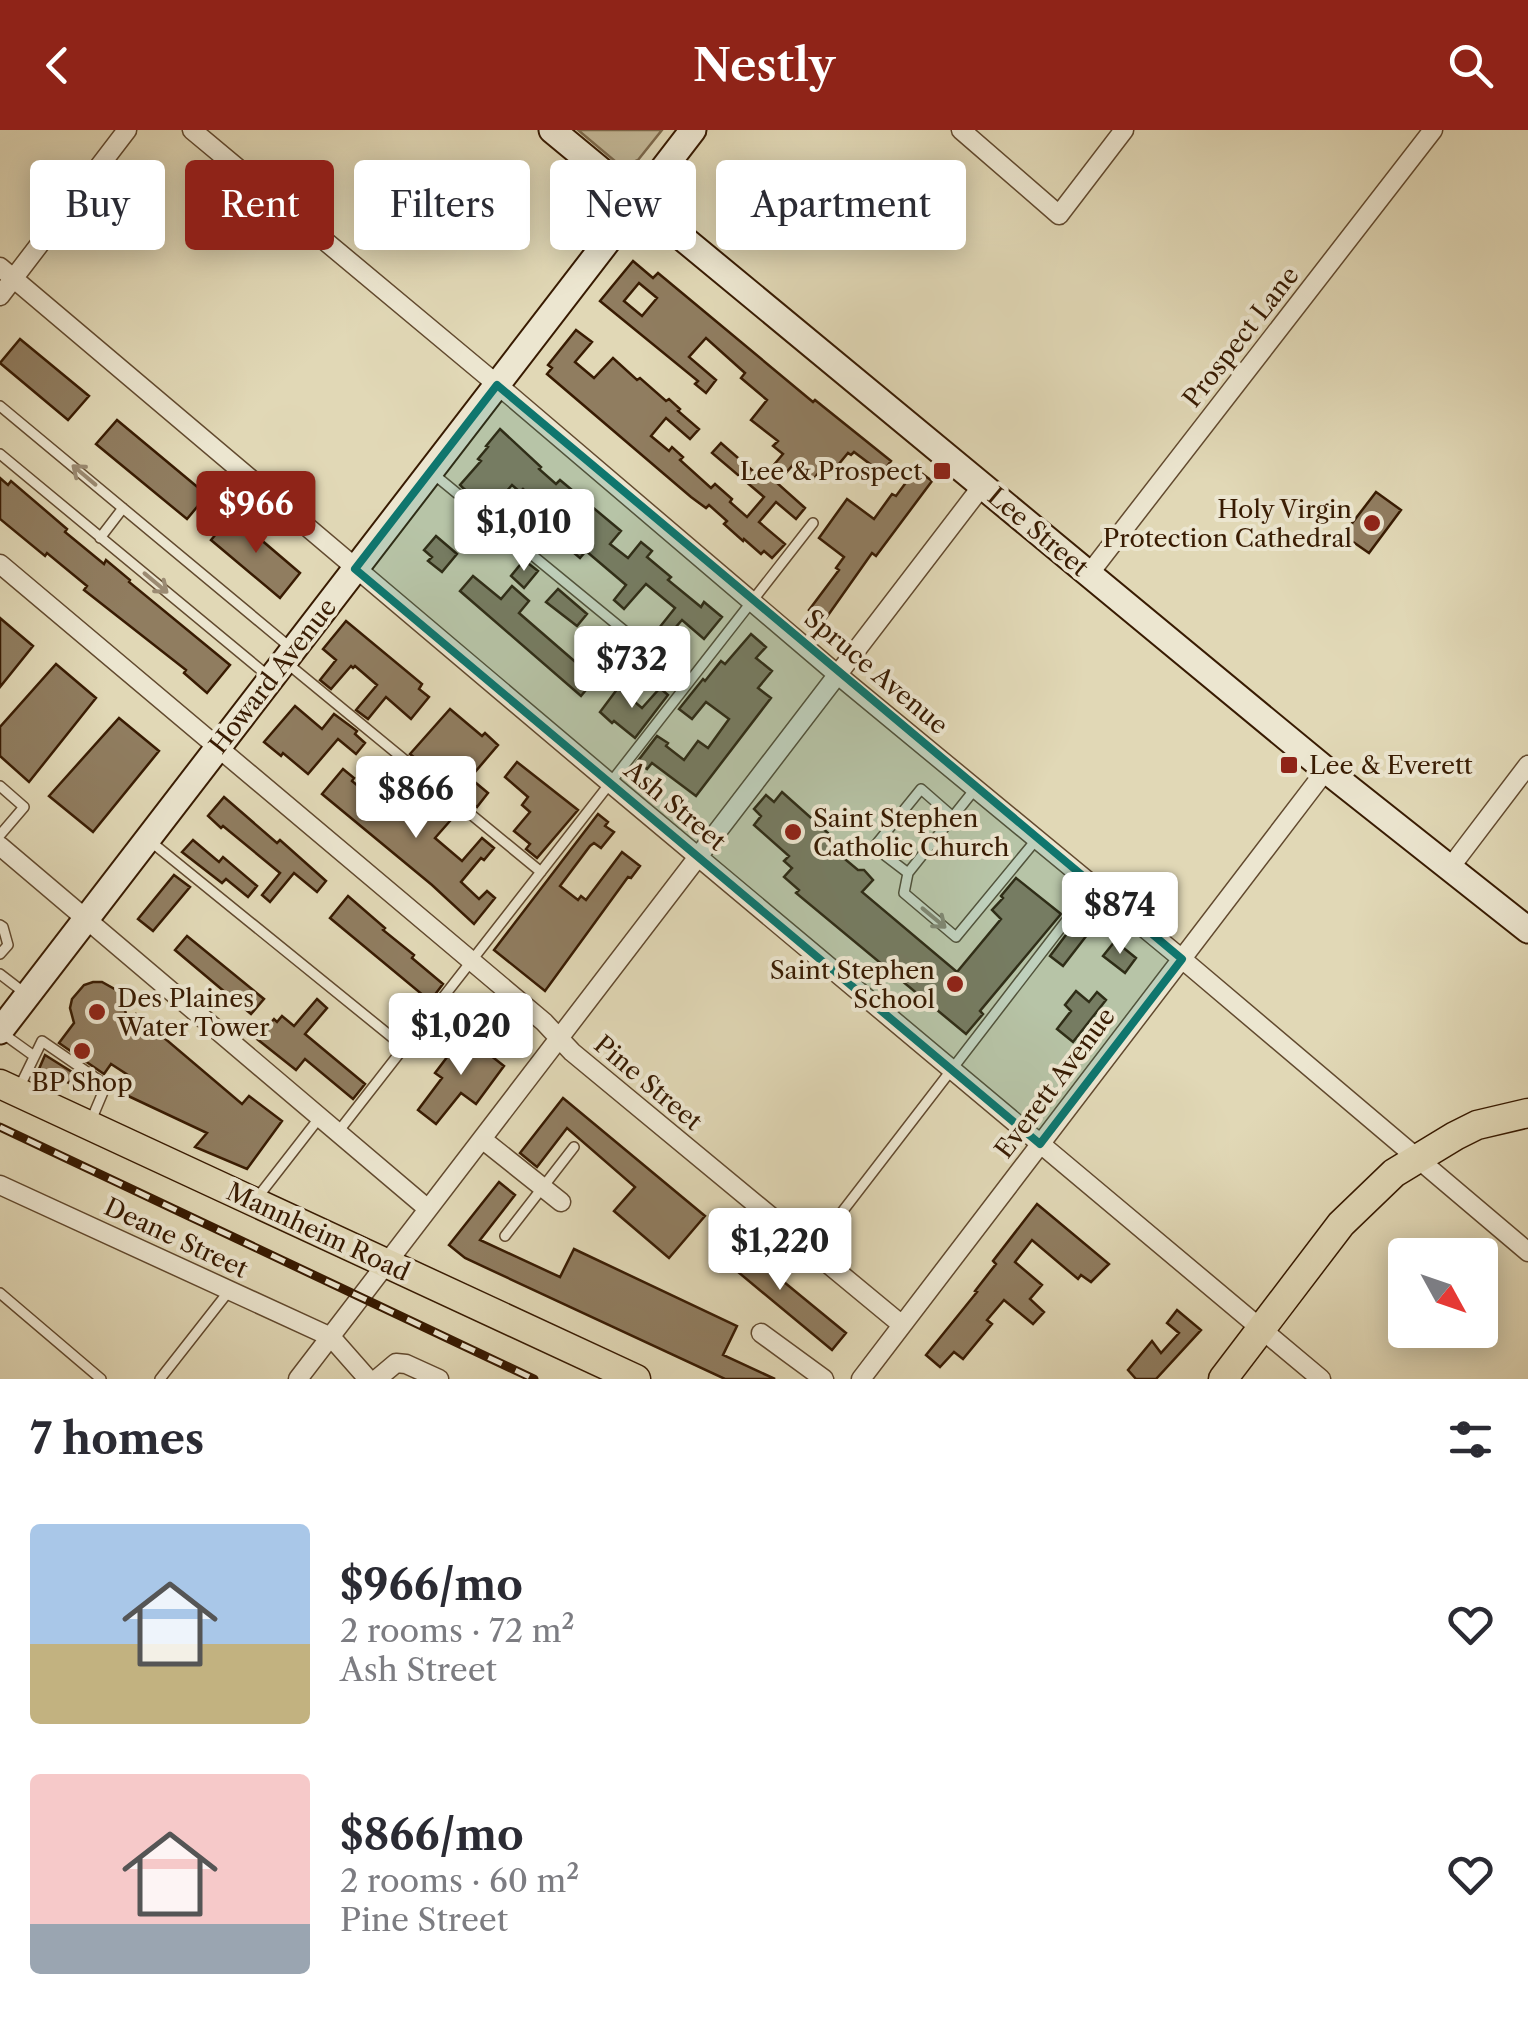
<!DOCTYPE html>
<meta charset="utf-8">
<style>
:root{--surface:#fff;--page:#f2f2f3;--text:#2b2b33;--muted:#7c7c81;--accent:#8f2418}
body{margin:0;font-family:"Libre Caslon Text",serif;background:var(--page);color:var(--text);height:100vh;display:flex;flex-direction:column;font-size:38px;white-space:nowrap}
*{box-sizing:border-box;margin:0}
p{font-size:32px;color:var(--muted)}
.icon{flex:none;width:55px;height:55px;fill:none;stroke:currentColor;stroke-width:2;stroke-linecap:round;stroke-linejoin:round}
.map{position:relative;height:1249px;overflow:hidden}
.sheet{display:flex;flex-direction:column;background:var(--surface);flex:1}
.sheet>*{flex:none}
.hud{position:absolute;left:30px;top:30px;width:1000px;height:90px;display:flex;gap:20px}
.needle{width:65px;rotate:130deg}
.controls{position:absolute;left:1388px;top:1108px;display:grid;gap:20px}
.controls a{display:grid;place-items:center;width:110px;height:110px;border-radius:10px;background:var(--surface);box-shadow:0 5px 25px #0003;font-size:50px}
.price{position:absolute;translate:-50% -85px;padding:0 22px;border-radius:10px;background:#fff;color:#222;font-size:32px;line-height:65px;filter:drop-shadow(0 2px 5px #0008)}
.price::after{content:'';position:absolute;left:50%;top:60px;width:30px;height:22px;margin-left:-15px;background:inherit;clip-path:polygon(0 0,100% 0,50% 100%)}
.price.selected{background:var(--accent);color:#fff}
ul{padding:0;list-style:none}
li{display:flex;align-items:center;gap:30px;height:250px;padding:0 30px}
li span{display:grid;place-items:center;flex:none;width:280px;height:200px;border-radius:10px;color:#555}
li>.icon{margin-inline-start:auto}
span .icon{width:120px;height:120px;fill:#fffc;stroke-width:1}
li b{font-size:42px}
h2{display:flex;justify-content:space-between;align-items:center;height:120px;padding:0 30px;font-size:42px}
.pill{padding:0 35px;border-radius:10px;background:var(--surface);box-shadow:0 5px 25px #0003;font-size:35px;line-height:90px}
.pill.selected{background:var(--accent);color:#fff}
header{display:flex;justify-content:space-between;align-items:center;height:130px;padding:0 30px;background:var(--accent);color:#fff;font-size:45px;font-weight:600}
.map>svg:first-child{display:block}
.green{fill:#c4b897;stroke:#7e6a4c;stroke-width:2.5}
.building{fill:#907d60;stroke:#381b02;stroke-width:2.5;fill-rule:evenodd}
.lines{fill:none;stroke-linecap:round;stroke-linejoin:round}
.lane-casing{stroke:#624a2f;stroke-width:12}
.street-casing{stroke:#624a2f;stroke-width:21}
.secondary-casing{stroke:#381b02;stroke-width:29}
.primary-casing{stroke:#381b02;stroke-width:31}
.lane{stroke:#ece6d0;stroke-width:9}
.street{stroke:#ece6d0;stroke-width:18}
.secondary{stroke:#ece6d0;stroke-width:25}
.primary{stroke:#e1d8b6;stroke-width:28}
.rail-casing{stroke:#381b02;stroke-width:9}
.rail{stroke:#ece6d0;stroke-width:5;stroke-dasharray:15;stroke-linecap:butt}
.oneway{stroke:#9b8b73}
.marked{fill:#0f766e;fill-opacity:0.2;stroke:#0f766e;stroke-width:8;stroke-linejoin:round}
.poi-dot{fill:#8f2418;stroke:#ece6d0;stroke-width:4}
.labels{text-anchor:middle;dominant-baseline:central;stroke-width:8;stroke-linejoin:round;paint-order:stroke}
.street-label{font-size:25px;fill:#381b02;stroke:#ece6d0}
.poi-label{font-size:25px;fill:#381b02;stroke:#ece6d0;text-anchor:end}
</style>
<header><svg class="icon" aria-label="back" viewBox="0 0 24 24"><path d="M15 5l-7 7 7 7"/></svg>Nestly<svg class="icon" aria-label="search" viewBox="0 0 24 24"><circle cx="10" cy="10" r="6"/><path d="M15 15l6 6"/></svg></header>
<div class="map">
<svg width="1528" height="1249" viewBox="0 0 1528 1249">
<rect width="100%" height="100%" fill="#e1d8b6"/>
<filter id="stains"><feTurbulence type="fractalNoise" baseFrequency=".002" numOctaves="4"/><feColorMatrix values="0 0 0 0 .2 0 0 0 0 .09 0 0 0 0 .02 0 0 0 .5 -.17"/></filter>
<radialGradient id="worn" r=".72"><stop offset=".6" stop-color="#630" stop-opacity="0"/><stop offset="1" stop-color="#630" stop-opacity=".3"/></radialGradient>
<path class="green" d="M578,0H662L638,30L622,37Z"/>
<path class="building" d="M633,131L653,148L658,143L813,272L815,270L891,331L882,343L854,322L851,325L848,323L838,335L830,329L811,352L792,336L777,353L805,378L796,389L776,372L759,392L785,414L772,428L764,421L761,424L744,409L743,411L724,394L727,391L709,375L706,378L691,367L547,244L552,238L548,235L576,200L592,212L575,232L594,248L613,228L637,250L640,248L666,271L669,269L680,279L678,281L699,299L690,309L666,288L651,306L669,321L672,317L683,327L680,330L711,358L715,354L732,369L730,372L747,387L764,367L712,323L721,313L762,349L783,324L773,316L778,311L751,290L767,270L741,248L745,243L706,208L689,227L716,250L706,263L695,254L698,251L600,171ZM639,153L657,168L642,186L624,171Z
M20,209L89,266L68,290L0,233Z
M117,290L207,365L187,389L96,314Z
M500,299L541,337L539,339L556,354L560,350L621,401L610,414L628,428L641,412L652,421L647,427L671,447L668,450L701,477L704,472L722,487L704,509L682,490L668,506L659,498L675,478L646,454L624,479L614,470L626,455L586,421L580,428L555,407L544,421L532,411L550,389L536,378L540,374L523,359L520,362L512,355L490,380L463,358L460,355L481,331L478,329L488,317L486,316Z
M916,339L932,351L876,426L872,423L824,491L809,480L839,440L836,438L844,427L819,408L847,369L874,389L892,364L896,366Z
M0,348L8,355L11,351L67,399L65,402L104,434L106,430L130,450L129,452L230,535L207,563L184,543L186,540L84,460L87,456L47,423L45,426L0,389Z
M1376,362L1401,380L1369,423L1343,405Z
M232,385L300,443L280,468L211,410Z
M436,406L457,424L442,442L428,431L432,427L424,420Z
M524,430L538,441L524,458L511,446Z
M473,446L501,469L512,456L529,471L519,483L595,549L581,566L460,461Z
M558,459L587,484L577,496L546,472Z
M0,488L33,516L0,557Z
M346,491L422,554L419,559L429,567L411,589L386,567L368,589L356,580L377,555L355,536L353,538L351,536L331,559L320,550L336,530L323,519Z
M658,501L688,526L680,536L650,511Z
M751,504L766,517L756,528L772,541L758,558L771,568L696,666L652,633L647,639L637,632L657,606L668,613L666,616L684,630L698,611L708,618L729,589L706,572L692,589L679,579L703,549L705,551L721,531L725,534Z
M56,534L96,568L29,652L0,626V597Z
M618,558L642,578L660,558L668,565L635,608L614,591L612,593L600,582Z
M295,576L322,599L334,584L357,601L355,604L365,613L356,624L338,609L308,644L283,623L281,626L264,612Z
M450,579L482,606L485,603L498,615L470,648L488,663L477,677L410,624Z
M119,588L159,621L93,702L49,666Z
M517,632L578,680L537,728L526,719L530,714L514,701L530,682L522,675L528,667L505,647Z
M343,639L354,648L352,651L394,686L399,680L409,689L431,662L457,683L435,708L462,731L482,708L494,718L484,730L481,728L461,752L479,769L487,761L495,768L474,794L432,755L322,664Z
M782,662L828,703V715L858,740H864L873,750L862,762L957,842L1001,789L992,780L1003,768L1001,766L1016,748L1061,784L980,881L983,884L966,904L796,763L799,760L784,747L792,738L784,731L789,726L754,695L761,686L754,679L766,665L774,672Z
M224,667L277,713L280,710L326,751L317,762L294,743L270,772L262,765L280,743L223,696L221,698L208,686Z
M598,684L608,692L605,696L614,702L601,718L594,713L590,716L560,756L578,770L581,766L586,770L622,722L640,736L631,748L628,747L545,861L494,820Z
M193,710L219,732L223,727L257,756L248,767L226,749L222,753L182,722Z
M174,745L190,757L153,801L138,789Z
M348,766L385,798L383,800L414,825L412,828L443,854L430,871L330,788Z
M1081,785L1094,796L1063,836L1050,826Z
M187,806L264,869L251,884L175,820Z
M1115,811L1136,828L1125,843L1103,826Z
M93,852H102L118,861L123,869L128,895L136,884L242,974L249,966L282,991L247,1039L195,1017L207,1003L124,964L131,947L111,934L104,944L59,913L74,893L70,878L72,869L84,855Z
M1076,861L1089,872L1097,862L1106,870L1073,912L1057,899L1071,881L1065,875Z
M317,869L327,878L305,904L365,954L353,969L305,929L296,940L257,909L274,889L277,892L282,886L294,896Z
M456,903L469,913L471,910L504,936L476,974L461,963L436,994L418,980L442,948L435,943L454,918L448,914Z
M45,925L88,952L84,960L39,939Z
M563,968L705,1086L669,1128L614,1081L635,1057L567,998L537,1037L520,1023Z
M499,1052L515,1065L480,1110L560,1147L574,1119L737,1196L723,1225L775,1249H725L465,1128L449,1115Z
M1037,1074L1109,1134L1091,1152L1081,1145L1078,1149L1032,1110L1015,1132L1042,1155L1030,1169L1044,1182L1033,1194L1004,1170L987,1190L992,1194L963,1229L954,1222L940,1237L926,1225L977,1162L975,1161L996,1134L993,1131Z
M728,1106L846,1203L832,1220L714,1122Z
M1177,1180L1201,1200L1156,1249H1136L1128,1240L1152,1211L1161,1223L1179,1203L1167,1193Z"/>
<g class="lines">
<g class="lane-casing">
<path id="lane" d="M0,276L291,518
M0,324L267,545
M431,342L688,553
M100,408L123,378
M288,534L541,742
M0,656L24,677L0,705
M975,659L908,743L904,763L956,807L1036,710
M150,711L404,917
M908,743L874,717L921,659L953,687
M0,795L3,797L8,815L0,824
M0,844L26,864
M2,903L34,926
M19,958L42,911L106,955L90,993
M338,1002L813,393
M257,1068L320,987
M505,1106L574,1017
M812,1121L1093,756
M0,1163L101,1249
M160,1249L229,1161"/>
</g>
<g class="street-casing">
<path id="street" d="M192,0L512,267L838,545L1182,829L1528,1122
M961,0L1059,85L1124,0
M0,137L610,653L1321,1249
M0,166L127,0
M0,434L544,892L572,922L902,1195
M1089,444L1433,0
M0,716L428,1079
M1449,739L1528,635
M482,1009L561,1072
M0,1055L331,1207L368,1249
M761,1203L824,1249
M298,1249L982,356
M377,1249L396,1233L406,1234L439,1249
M861,1249L1326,640"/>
</g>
<g class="secondary-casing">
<path id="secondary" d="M552,0L1326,640L1528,800
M0,901L693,0"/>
</g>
<g class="primary-casing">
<path id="primary" d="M0,954L636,1249
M1223,1249L1341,1094L1394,1043L1455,1006L1477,995L1528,983"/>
</g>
<use href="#lane" class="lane"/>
<use href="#street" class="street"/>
<use href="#secondary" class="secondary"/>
<use href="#primary" class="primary"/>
<g class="rail-casing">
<path id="rail" d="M0,997L534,1249"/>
</g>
<use href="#rail" class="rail"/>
</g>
<defs><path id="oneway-shaft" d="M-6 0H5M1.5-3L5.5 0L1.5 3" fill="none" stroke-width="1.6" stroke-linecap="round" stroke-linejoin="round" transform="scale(2.5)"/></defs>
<g class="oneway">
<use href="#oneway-shaft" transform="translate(84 345) rotate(-140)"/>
<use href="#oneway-shaft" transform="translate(156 453) rotate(40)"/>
<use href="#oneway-shaft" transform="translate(934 788) rotate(40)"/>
</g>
<path class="marked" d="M497,255L1182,829L1040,1014L355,439Z"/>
<g class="poi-dot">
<rect x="932" y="331" width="20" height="20" rx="5"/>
<circle cx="1372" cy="393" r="10"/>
<rect x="1279" y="625" width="20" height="20" rx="5"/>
<circle cx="793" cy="702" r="10"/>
<circle cx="955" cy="854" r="10"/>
<circle cx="97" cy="882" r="10"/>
<circle cx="82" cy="921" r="10"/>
</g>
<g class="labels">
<g class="street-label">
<text transform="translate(1241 207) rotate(-52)">Prospect Lane</text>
<text transform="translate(1038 402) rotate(40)">Lee Street</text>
<text transform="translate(876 542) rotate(40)">Spruce Avenue</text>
<text transform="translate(273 546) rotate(-52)">Howard Avenue</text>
<text transform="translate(675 676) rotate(40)">Ash Street</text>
<text transform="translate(648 953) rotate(40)">Pine Street</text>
<text transform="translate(1055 953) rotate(-53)">Everett Avenue</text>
<text transform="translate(318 1102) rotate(25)">Mannheim Road</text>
<text transform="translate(176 1108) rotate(25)">Deane Street</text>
</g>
<g class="poi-label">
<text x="922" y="341">Lee &amp; Prospect</text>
<text x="1352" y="379">Holy Virgin<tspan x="1352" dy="29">Protection Cathedral</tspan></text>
<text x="1309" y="635" text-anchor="start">Lee &amp; Everett</text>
<text x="813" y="688" text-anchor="start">Saint Stephen<tspan x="813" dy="29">Catholic Church</tspan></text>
<text x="935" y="840">Saint Stephen<tspan x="935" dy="29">School</tspan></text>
<text x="117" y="868" text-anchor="start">Des Plaines<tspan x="117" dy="29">Water Tower</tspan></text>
<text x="82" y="952" text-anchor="middle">BP Shop</text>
</g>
</g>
<rect width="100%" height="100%" filter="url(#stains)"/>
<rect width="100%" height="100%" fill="url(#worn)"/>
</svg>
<div class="controls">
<a><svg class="needle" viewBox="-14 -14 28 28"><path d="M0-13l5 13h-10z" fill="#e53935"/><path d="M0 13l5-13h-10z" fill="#7c7c81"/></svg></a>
</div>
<b class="price selected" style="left:256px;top:426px">$966</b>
<b class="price" style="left:524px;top:444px">$1,010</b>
<b class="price" style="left:632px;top:581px">$732</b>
<b class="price" style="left:416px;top:711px">$866</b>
<b class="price" style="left:1120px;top:827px">$874</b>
<b class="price" style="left:461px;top:948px">$1,020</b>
<b class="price" style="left:780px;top:1163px">$1,220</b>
<div class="hud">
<a class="pill">Buy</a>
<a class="pill selected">Rent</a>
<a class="pill">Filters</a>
<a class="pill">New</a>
<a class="pill">Apartment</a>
</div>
</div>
<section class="sheet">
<h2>7 homes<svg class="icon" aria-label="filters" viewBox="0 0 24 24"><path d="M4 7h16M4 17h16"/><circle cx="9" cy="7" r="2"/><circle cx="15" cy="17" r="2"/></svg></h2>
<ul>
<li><span style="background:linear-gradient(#a9c7e8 60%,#c2b280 0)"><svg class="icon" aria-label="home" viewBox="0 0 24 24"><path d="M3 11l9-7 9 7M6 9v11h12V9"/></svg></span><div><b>$966/mo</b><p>2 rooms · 72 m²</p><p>Ash Street</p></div><svg class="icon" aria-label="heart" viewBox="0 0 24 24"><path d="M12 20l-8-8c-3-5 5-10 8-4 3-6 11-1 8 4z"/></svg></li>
<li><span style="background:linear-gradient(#f6c9c9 75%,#9aa5b1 0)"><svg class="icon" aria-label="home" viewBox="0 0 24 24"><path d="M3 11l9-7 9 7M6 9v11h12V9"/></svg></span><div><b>$866/mo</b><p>2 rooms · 60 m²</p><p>Pine Street</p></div><svg class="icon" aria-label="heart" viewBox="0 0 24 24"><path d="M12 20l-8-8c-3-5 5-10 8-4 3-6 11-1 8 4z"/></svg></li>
</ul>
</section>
